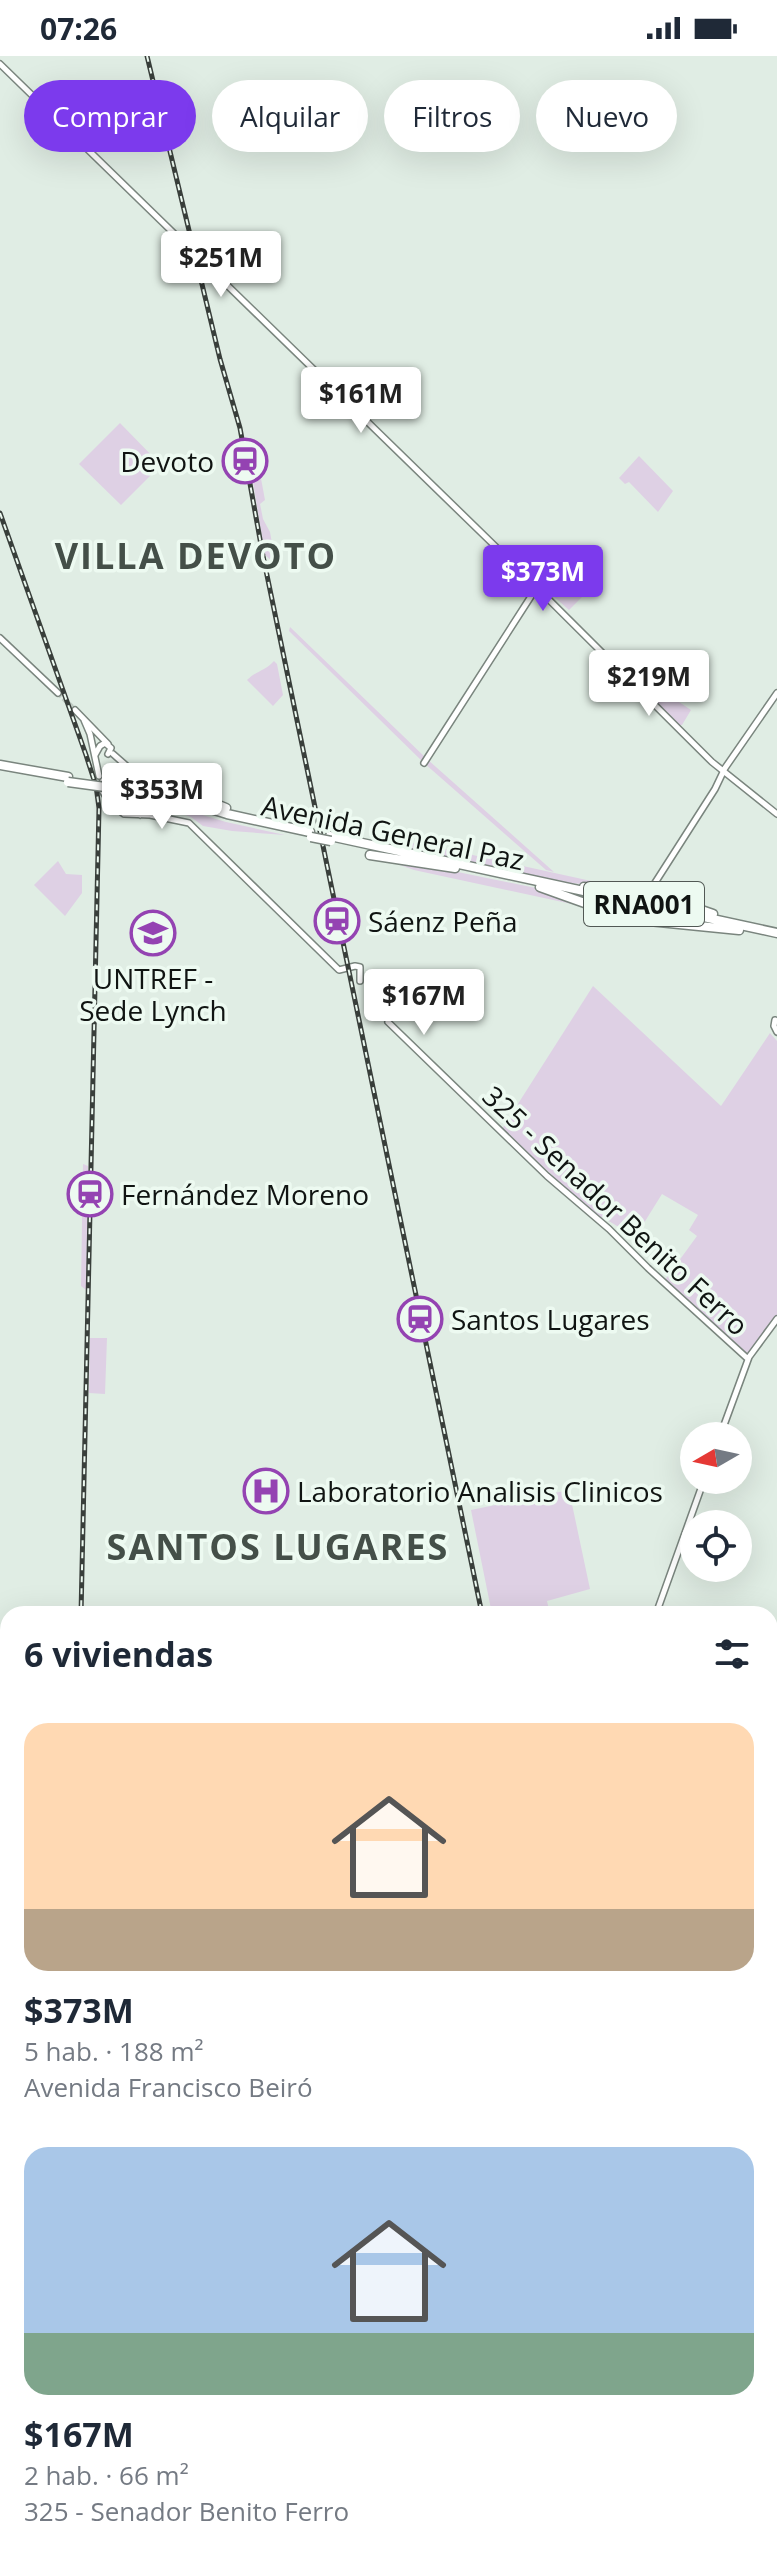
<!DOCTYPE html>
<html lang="es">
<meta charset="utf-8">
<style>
:root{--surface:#fff;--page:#f2f2f3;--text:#1f2937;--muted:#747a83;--accent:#7c3aed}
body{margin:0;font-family:"Open Sans",sans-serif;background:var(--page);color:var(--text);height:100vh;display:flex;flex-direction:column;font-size:30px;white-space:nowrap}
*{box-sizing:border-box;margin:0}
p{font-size:26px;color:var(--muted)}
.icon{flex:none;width:44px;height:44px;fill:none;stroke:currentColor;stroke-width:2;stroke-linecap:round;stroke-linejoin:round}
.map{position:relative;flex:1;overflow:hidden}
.drawer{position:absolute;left:0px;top:1550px;width:778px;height:962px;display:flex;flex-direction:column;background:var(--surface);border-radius:24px 24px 0 0;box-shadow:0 8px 32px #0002}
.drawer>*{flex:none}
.top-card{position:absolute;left:24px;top:24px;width:730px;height:72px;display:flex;gap:16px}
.needle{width:52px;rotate:261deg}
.tools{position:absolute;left:680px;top:1366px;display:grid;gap:16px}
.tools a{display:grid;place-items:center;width:72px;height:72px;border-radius:50%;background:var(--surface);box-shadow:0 8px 32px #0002;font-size:40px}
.price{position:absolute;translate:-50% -68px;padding:0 18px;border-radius:8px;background:#fff;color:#222;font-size:26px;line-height:52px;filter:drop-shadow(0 2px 4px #0008)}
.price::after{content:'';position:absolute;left:50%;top:48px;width:24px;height:18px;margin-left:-12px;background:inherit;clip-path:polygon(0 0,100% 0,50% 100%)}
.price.current{background:var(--accent);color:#fff}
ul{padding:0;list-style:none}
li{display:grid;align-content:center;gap:16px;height:424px;padding:0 24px}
li span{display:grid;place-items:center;height:248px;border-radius:24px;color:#555}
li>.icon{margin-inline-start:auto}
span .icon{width:144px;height:144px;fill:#fffc;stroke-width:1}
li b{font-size:34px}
h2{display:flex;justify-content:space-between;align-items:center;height:96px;padding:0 24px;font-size:34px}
.chip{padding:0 28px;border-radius:36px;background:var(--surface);box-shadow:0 8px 32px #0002;font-size:28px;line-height:72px}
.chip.current{background:var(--accent);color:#fff}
.status{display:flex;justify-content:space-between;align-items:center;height:56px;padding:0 40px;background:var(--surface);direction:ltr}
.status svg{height:22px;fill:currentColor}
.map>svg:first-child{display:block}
.green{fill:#ded0e4}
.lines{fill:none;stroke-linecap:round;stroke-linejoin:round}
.stream{stroke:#ae9bb6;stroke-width:2}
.secondary-tunnel{stroke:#c1ccc4;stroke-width:5;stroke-dasharray:5 2.5;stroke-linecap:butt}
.secondary-casing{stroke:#7a857e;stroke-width:8}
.motorway-casing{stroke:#7a857e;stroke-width:11}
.secondary{stroke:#fff;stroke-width:5}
.motorway{stroke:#fff;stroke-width:8}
.rail-casing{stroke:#393f3b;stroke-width:5}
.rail{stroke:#edfaf1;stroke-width:2;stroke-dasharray:6;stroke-linecap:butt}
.secondary-bridge-casing{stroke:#7a857e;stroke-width:8;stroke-linecap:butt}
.motorway-bridge-casing{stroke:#7a857e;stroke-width:11;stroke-linecap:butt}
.secondary-bridge{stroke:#fff;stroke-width:5}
.motorway-bridge{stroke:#fff;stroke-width:8}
.labels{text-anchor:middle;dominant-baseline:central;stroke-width:7;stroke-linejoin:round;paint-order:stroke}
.shield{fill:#edfaf1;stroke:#525955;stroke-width:2}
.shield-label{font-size:26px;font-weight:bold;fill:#101412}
.poi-label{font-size:28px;fill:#101412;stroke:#edfaf1;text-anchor:start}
.street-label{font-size:28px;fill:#101412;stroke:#edfaf1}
.district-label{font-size:36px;font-weight:bold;letter-spacing:2px;fill:#444f48;stroke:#edfaf1}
</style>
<div class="status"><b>07:26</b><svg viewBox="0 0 49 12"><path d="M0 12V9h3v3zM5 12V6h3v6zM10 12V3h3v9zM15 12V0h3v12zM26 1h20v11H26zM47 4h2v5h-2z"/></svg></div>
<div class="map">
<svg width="777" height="2511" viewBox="0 0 777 2511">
<rect width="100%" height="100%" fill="#e0ede4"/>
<path class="green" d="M120,367L161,409L121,449L79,408Z
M639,400L673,435L658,456L629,426L625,428L619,422Z
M257,401L265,444L260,448L263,463L270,476L275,504L273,506L265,499L253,426V402Z
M562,501H568L594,526V529L569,554L540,528L542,521Z
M290,571L427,703L554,816L546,814L424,707L289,575Z
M274,605L277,608L283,639L273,650L247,624C256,615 265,615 274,605Z
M646,624L691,654L682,669H679L641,632V628Z
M142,741L226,766L285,779L232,775L203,770L191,761L150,747Z
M361,783L423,788L623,832L571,827Z
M386,804L443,813L536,832L595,853L414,814Z
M58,805L66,818L82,819V837L65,860L34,829Z
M593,930L721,1050L770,977L777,985V1260L748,1298L665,1224L697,1180L689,1174L698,1159L662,1138L634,1183C625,1173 613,1168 602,1161L599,1162L502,1073Z
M83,1108L88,1110L86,1234L81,1230Z
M90,1282H107L105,1338L89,1337Z
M569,1434L590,1533L547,1545L550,1558H492L471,1454Z"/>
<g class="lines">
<path class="stream" d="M664,2504L665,2511"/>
<path class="secondary-tunnel" d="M58,637L75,654"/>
<g class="secondary-casing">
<path id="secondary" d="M0,8L497,492L712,706L777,758
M0,582L58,637
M75,654L108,688
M84,664L90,678L99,720
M113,698L130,713L129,719L121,724
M95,699L100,690L105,687L111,692L108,698
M424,707L537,531
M103,736L110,747L124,758L150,759L189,767L339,914L355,910L360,911V925
M140,759L145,751L142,743
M644,844L715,733L725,712L777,637
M633,863L637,855
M775,964L774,970L777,976
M388,966L547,1120L609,1173L648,1212L748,1303
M720,1380L749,1301L777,1263
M656,1558L704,1424
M770,1686L777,1674
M0,1851L8,1859
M770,1878L777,1877
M770,1980L777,2046
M0,2043L8,2048
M0,2072L8,2060"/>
</g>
<g class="motorway-casing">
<path id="motorway" d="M0,709L68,721
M104,726L150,734L227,758L310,776
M194,739L226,752
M330,780L777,877
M370,799L455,812
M540,831L621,860
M584,831L643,836
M661,840L713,858
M639,864L739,874"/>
</g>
<use href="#secondary" class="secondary"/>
<use href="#motorway" class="motorway"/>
<g class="rail-casing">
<path id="rail" d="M147,0L220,303L240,372L263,500L482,1558
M0,457L86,699L96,730L99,752L81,1558
M73,2504V2511
M670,2504L671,2511
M703,2504L707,2511"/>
</g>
<use href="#rail" class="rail"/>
<g class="secondary-bridge-casing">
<path id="secondary-bridge" d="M637,855L644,844"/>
</g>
<g class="motorway-bridge-casing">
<path id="motorway-bridge" d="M68,726L105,731
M311,781L331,785"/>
</g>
<use href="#secondary-bridge" class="secondary-bridge"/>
<use href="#motorway-bridge" class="motorway-bridge"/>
</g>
<defs>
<g id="station-ring" transform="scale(2.3)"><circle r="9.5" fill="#edfaf1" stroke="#9443b2" stroke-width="1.5"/><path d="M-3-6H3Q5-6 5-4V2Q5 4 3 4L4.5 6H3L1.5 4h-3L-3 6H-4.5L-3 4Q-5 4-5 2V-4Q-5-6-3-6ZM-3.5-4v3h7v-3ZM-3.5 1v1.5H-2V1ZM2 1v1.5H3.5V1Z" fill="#9443b2"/></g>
<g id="university-ring" transform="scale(2.3)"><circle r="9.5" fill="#edfaf1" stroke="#9443b2" stroke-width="1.5"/><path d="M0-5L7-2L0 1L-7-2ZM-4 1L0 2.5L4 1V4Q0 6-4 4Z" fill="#9443b2"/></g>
<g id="hospital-ring" transform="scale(2.3)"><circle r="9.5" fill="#edfaf1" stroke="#9443b2" stroke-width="1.5"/><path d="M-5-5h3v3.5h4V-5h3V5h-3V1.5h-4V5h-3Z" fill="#9443b2"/></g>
</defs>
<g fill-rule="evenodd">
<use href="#station-ring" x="245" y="405"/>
<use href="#station-ring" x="337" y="865"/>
<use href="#university-ring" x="153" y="877"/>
<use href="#station-ring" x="90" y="1138"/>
<use href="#station-ring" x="420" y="1263"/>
<use href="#hospital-ring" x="266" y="1435"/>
</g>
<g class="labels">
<rect class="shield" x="584" y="826" width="120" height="44" rx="6"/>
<g class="shield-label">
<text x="644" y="848">RNA001</text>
</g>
<g class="poi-label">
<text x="214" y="405" text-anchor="end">Devoto</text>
<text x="368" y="865">Sáenz Peña</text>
<text x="153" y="922" text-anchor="middle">UNTREF -<tspan x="153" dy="32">Sede Lynch</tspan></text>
<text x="121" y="1138">Fernández Moreno</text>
<text x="451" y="1263">Santos Lugares</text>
<text x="297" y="1435">Laboratorio Analisis Clinicos</text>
</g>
<g class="street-label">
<text transform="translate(393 776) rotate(12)">Avenida General Paz</text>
<text transform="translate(616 1154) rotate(43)">325 - Senador Benito Ferro</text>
</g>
<g class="district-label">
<text x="196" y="499">VILLA DEVOTO</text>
<text x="278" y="1490">SANTOS LUGARES</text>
</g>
</g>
</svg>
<div class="tools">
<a><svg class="needle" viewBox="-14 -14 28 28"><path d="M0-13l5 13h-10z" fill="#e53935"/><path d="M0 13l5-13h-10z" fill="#747a83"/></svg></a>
<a><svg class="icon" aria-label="locate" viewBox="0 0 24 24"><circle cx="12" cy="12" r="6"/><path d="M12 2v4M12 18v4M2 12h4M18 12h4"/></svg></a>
</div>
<b class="price" style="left:221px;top:243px">$251M</b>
<b class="price" style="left:361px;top:379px">$161M</b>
<b class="price current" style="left:543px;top:557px">$373M</b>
<b class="price" style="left:649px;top:662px">$219M</b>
<b class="price" style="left:162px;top:775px">$353M</b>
<b class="price" style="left:424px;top:981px">$167M</b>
<div class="top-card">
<a class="chip current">Comprar</a>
<a class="chip">Alquilar</a>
<a class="chip">Filtros</a>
<a class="chip">Nuevo</a>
</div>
<section class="drawer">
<h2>6 viviendas<svg class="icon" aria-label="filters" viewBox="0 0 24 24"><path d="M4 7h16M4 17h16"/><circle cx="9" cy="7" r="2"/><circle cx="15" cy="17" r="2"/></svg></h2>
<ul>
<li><span style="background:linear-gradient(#ffd9b3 75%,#b9a48a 0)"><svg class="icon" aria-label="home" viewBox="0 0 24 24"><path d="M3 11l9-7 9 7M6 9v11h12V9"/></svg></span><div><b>$373M</b><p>5 hab. · 188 m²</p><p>Avenida Francisco Beiró</p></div></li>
<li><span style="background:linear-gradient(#a9c7e8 75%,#7fa58c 0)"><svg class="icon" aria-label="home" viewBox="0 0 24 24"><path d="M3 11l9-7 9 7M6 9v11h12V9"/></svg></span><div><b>$167M</b><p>2 hab. · 66 m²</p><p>325 - Senador Benito Ferro</p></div></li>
</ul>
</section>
</div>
